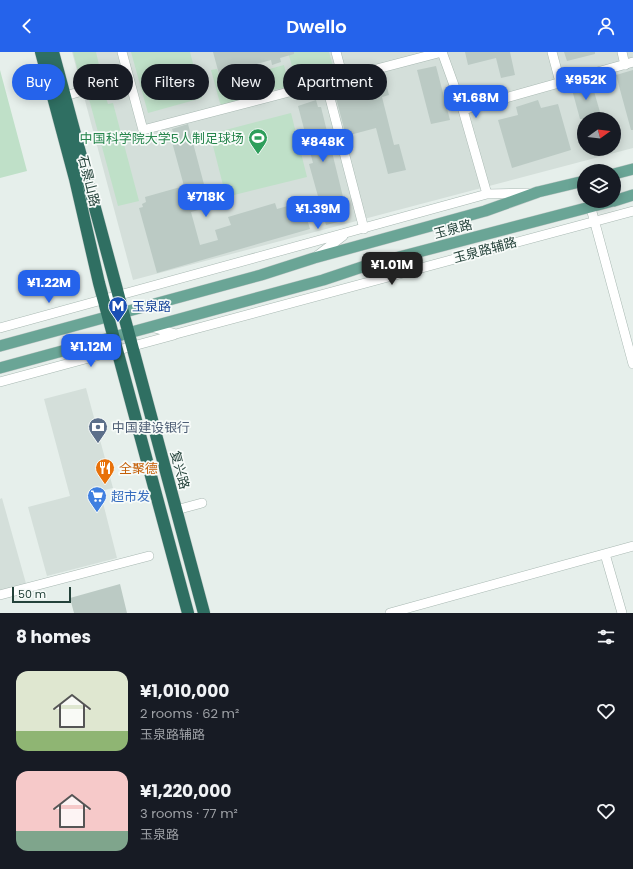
<!DOCTYPE html>
<meta charset="utf-8">
<style>
:root{--surface:#171b24;--page:#242831;--text:#f1f3f6;--muted:#9ea1a6;--accent:#2563eb}
body{margin:0;font-family:Poppins,"Noto Sans SC",sans-serif;background:var(--page);color:var(--text);height:100vh;display:flex;flex-direction:column;font-size:15px;white-space:nowrap}
*{box-sizing:border-box;margin:0}
p{font-size:13px;color:var(--muted)}
.icon{flex:none;width:22px;height:22px;fill:none;stroke:currentColor;stroke-width:2;stroke-linecap:round;stroke-linejoin:round}
.map{position:relative;height:561px;overflow:hidden}
.side{display:flex;flex-direction:column;background:var(--surface);flex:1}
.side>*{flex:none}
.hud{position:absolute;left:12px;top:12px;width:400px;height:36px;display:flex;gap:8px}
.needle{width:26px;rotate:75deg}
.tools{position:absolute;left:577px;top:60px;display:grid;gap:8px}
.tools a{display:grid;place-items:center;width:44px;height:44px;border-radius:50%;background:var(--surface);box-shadow:0 2px 10px #0003;font-size:20px}
.scale{position:absolute;left:12px;bottom:10px;width:59px;box-sizing:border-box;padding-left:4px;border:2px solid #24423a;border-top:0;font-size:11px;line-height:14px;white-space:nowrap;color:#24423a;-webkit-text-stroke:3px #f7fbf9;paint-order:stroke}
.price{position:absolute;translate:-50% -34px;padding:0 9px;border-radius:8px;background:var(--accent);color:#fff;font-size:13px;line-height:26px;filter:drop-shadow(0 1px 2px #0008)}
.price::after{content:'';position:absolute;left:50%;top:24px;width:12px;height:9px;margin-left:-6px;background:inherit;clip-path:polygon(0 0,100% 0,50% 100%)}
.price.selected{background:#222;color:#fff}
ul{padding:0;list-style:none}
li{display:flex;align-items:center;gap:12px;height:100px;padding:0 16px}
li span{display:grid;place-items:center;flex:none;width:112px;height:80px;border-radius:12px;color:#555}
li>.icon{margin-inline-start:auto}
span .icon{width:48px;height:48px;fill:#fffc;stroke-width:1}
li b{font-size:17px}
h2{display:flex;justify-content:space-between;align-items:center;height:48px;padding:0 16px;font-size:17px}
.chip{padding:0 14px;border-radius:18px;background:var(--surface);box-shadow:0 2px 10px #0003;font-size:14px;line-height:36px}
.chip.selected{background:var(--accent);color:#fff}
header{display:flex;justify-content:space-between;align-items:center;height:52px;padding:0 16px;background:var(--accent);color:#fff;font-size:18px;font-weight:600}
.map>svg:first-child{display:block}
.built{fill:#d4dfda;fill-rule:evenodd}
.green{fill:#bfe0c8}
.building{fill:#bbcac4}
.lines{fill:none;stroke-linecap:round;stroke-linejoin:round}
.minor-casing{stroke:#a8b8b2;stroke-width:10}
.major-casing{stroke:#c2cac8;stroke-width:12}
.highway-casing{stroke:#c2cac8;stroke-width:13}
.minor{stroke:#fff;stroke-width:9}
.major{stroke:#6aa596;stroke-width:11}
.highway{stroke:#2f6f62;stroke-width:12}
.labels{text-anchor:middle;dominant-baseline:central;stroke-width:3.5;stroke-linejoin:round;paint-order:stroke}
.leisure-label{font-size:13px;fill:#27864d;stroke:#f7fbf9;text-anchor:end}
.street-label{font-size:13px;fill:#24423a;stroke:#f7fbf9}
.transit-label{font-size:13px;fill:#164399;stroke:#f7fbf9;text-anchor:start}
.service-label{font-size:13px;fill:#4e5e75;stroke:#f7fbf9;text-anchor:start}
.food-label{font-size:13px;fill:#c56008;stroke:#f7fbf9;text-anchor:start}
.shop-label{font-size:13px;fill:#366cbe;stroke:#f7fbf9;text-anchor:start}
</style>
<header><svg class="icon" aria-label="back" viewBox="0 0 24 24"><path d="M15 5l-7 7 7 7"/></svg>Dwello<svg class="icon" aria-label="person" viewBox="0 0 24 24"><circle cx="12" cy="8" r="4"/><path d="M4 21q1-7 8-7t8 7"/></svg></header>
<div class="map">
<svg width="633" height="561" viewBox="0 0 633 561">
<rect width="100%" height="100%" fill="#e6efeb"/>
<path class="built" d="M72,0H633V96L133,228ZM584,67H614V97H584Z
M86,336L113,436L100,439L117,506L47,524L28,455L70,444L44,347Z
M2,446L27,535L0,542V447Z"/>
<path class="green" d="M73,0H96L102,26L81,31Z
M131,0H190L202,46L148,61Z
M288,0H329L335,22L297,32Z
M284,13L289,35L268,39L262,19Z
M217,17L222,33L235,30L233,23L257,17L264,42L222,53L220,51L211,18Z
M0,18L27,119L0,126Z
M105,43L108,52L113,51L139,149L118,154L89,47Z
M291,61L307,125L226,145L210,82Z"/>
<path class="building" d="M213,0H294V2L280,6L281,10L272,13L271,8L232,19L235,30L222,33Z
M465,0H510L515,23L501,26L496,6L468,13Z
M564,0H595V2L567,9Z
M436,14L450,68L431,72L417,18Z
M633,18V78H631L616,23Z
M385,27L389,43L382,45L394,93L399,92L406,118L388,122L376,76L346,84L335,42Z
M591,29L602,67H580L571,34Z
M316,48L318,55H321L344,149L341,150L346,168L326,173L309,112L313,111L298,54Z
M538,48L541,56L558,52L571,98L512,116L498,68L518,63L516,55Z
M188,72L210,155L191,160L200,193L218,188L215,178L231,173L228,165L275,151L277,157L302,150L310,177L157,221L139,156L143,155L142,152L146,150L145,145L184,134L172,90L176,89L172,77Z
M120,532L127,561H74L70,546Z"/>
<g class="lines">
<g class="minor-casing">
<path id="minor" d="M122,0L143,78L442,0L463,58L487,142
M336,0L343,26
M552,0L560,30
M622,0L625,13
M326,31L364,177
M65,44L128,26
M463,58L633,10
M589,149L633,312
M318,203L343,184
M151,275L176,282L633,159
M0,276L487,142L530,141
M0,330L174,283
M176,458L202,451
M605,502L622,561
M0,543L149,504
M390,561L633,494"/>
</g>
<g class="major-casing">
<path id="major" d="M614,122L633,117
M614,149L633,143
M0,294L261,223L314,206L485,159L538,140L584,129
M0,316L323,228L365,214L613,149"/>
</g>
<g class="highway-casing">
<path id="highway" d="M41,0L75,127L99,231L188,561
M53,0L204,561"/>
</g>
<use href="#minor" class="minor"/>
<use href="#major" class="major"/>
<use href="#highway" class="highway"/>
</g>
<defs>
<g id="stadium-pin" transform="scale(1)"><path d="M0 17L-7.5 6A9.5 9.5 0 1 1 7.5 6Z" fill="#2e9e5b" stroke="#f7fbf9"/><path d="M0-5a6.5 5 0 1 0 0 10a6.5 5 0 1 0 0-10ZM-3.5-1.8h7v3.6h-7Z" fill="#fff"/></g>
<g id="metro-pin" transform="scale(1)"><path d="M0 17L-7.5 6A9.5 9.5 0 1 1 7.5 6Z" fill="#1a4fb4" stroke="#f7fbf9"/><path d="M-5.5 5V-5H-3L0 0L3-5H5.5V5H3V-.5L0 4L-3-.5V5Z" fill="#fff"/></g>
<g id="bank-pin" transform="scale(1)"><path d="M0 17L-7.5 6A9.5 9.5 0 1 1 7.5 6Z" fill="#5c6f8a" stroke="#f7fbf9"/><path d="M-6-4H6V4H-6ZM0-2.3a2.3 2.3 0 1 0 0 4.6a2.3 2.3 0 1 0 0-4.6Z" fill="#fff"/></g>
<g id="restaurant-pin" transform="scale(1)"><path d="M0 17L-7.5 6A9.5 9.5 0 1 1 7.5 6Z" fill="#e8710a" stroke="#f7fbf9"/><path d="M-5-6h1v4h1v-4h1v4h1v-4h1v5L-1.5 .5V6h-2V.5L-5-1ZM5-6V6H3V1.5H1.5Q1.5-4 5-6Z" fill="#fff"/></g>
<g id="supermarket-pin" transform="scale(1)"><path d="M0 17L-7.5 6A9.5 9.5 0 1 1 7.5 6Z" fill="#3f7fe0" stroke="#f7fbf9"/><path d="M-6-5.5h2.5l.6 2H6L4.5 2H-2.5L-4.4-4H-6ZM-1.5 3.2a1.3 1.3 0 1 0 .1 0ZM3 3.2a1.3 1.3 0 1 0 .1 0Z" fill="#fff"/></g>
</defs>
<g fill-rule="evenodd">
<use href="#stadium-pin" x="258" y="86"/>
<use href="#metro-pin" x="118" y="254"/>
<use href="#bank-pin" x="98" y="375"/>
<use href="#restaurant-pin" x="105" y="416"/>
<use href="#supermarket-pin" x="97" y="444"/>
</g>
<g class="labels">
<g class="leisure-label">
<text x="244" y="86">中国科学院大学5人制足球场</text>
</g>
<g class="street-label">
<text transform="translate(89 129) rotate(76)">石景山路</text>
<text transform="translate(453 177) rotate(-15)">玉泉路</text>
<text transform="translate(485 198) rotate(-15)">玉泉路辅路</text>
<text transform="translate(180 418) rotate(75)">复兴路</text>
</g>
<g class="transit-label">
<text x="132" y="254">玉泉路</text>
</g>
<g class="service-label">
<text x="112" y="375">中国建设银行</text>
</g>
<g class="food-label">
<text x="119" y="416">全聚德</text>
</g>
<g class="shop-label">
<text x="111" y="444">超市发</text>
</g>
</g>
</svg>
<div class="tools">
<a><svg class="needle" viewBox="-14 -14 28 28"><path d="M0-13l5 13h-10z" fill="#e53935"/><path d="M0 13l5-13h-10z" fill="#9ea1a6"/></svg></a>
<a><svg class="icon" aria-label="layers" viewBox="0 0 24 24"><path d="M12 4l9 5-9 5-9-5zM3 14l9 5 9-5"/></svg></a>
</div>
<div class="scale">50 m</div>
<b class="price" style="left:586px;top:49px">¥952K</b>
<b class="price" style="left:476px;top:67px">¥1.68M</b>
<b class="price" style="left:323px;top:111px">¥848K</b>
<b class="price" style="left:206px;top:166px">¥718K</b>
<b class="price" style="left:318px;top:178px">¥1.39M</b>
<b class="price selected" style="left:392px;top:234px">¥1.01M</b>
<b class="price" style="left:49px;top:252px">¥1.22M</b>
<b class="price" style="left:91px;top:316px">¥1.12M</b>
<div class="hud">
<a class="chip selected">Buy</a>
<a class="chip">Rent</a>
<a class="chip">Filters</a>
<a class="chip">New</a>
<a class="chip">Apartment</a>
</div>
</div>
<section class="side">
<h2>8 homes<svg class="icon" aria-label="filters" viewBox="0 0 24 24"><path d="M4 7h16M4 17h16"/><circle cx="9" cy="7" r="2"/><circle cx="15" cy="17" r="2"/></svg></h2>
<ul>
<li><span style="background:linear-gradient(#dfe7d0 75%,#8fb573 0)"><svg class="icon" aria-label="home" viewBox="0 0 24 24"><path d="M3 11l9-7 9 7M6 9v11h12V9"/></svg></span><div><b>¥1,010,000</b><p>2 rooms · 62 m²</p><p>玉泉路辅路</p></div><svg class="icon" aria-label="heart" viewBox="0 0 24 24"><path d="M12 20l-8-8c-3-5 5-10 8-4 3-6 11-1 8 4z"/></svg></li>
<li><span style="background:linear-gradient(#f6c9c9 75%,#7fa58c 0)"><svg class="icon" aria-label="home" viewBox="0 0 24 24"><path d="M3 11l9-7 9 7M6 9v11h12V9"/></svg></span><div><b>¥1,220,000</b><p>3 rooms · 77 m²</p><p>玉泉路</p></div><svg class="icon" aria-label="heart" viewBox="0 0 24 24"><path d="M12 20l-8-8c-3-5 5-10 8-4 3-6 11-1 8 4z"/></svg></li>
</ul>
</section>
